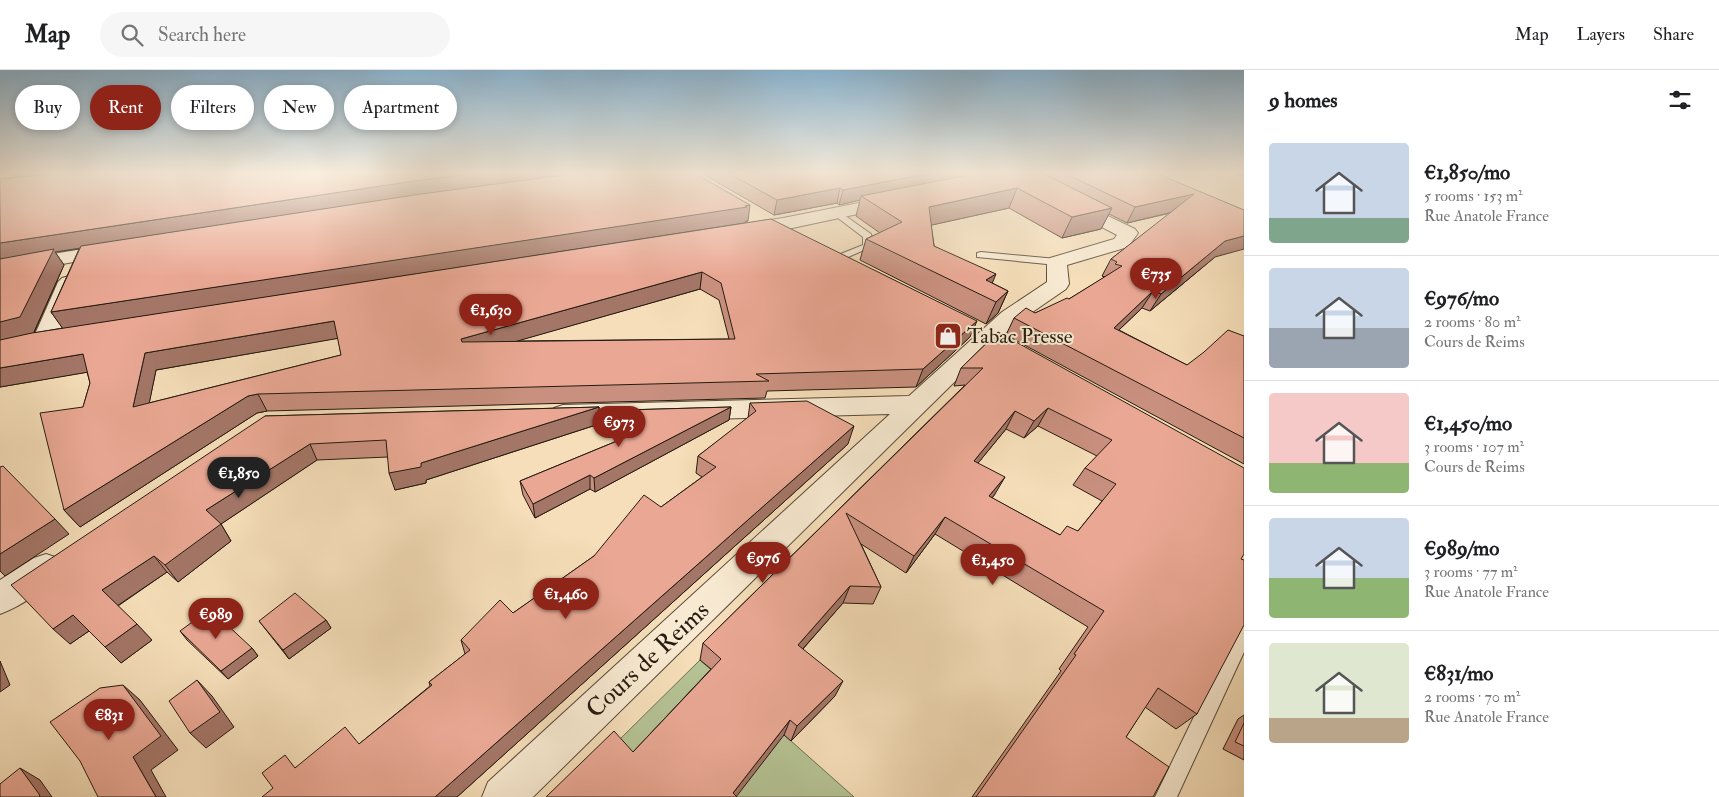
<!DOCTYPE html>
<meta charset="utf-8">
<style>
:root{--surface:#fff;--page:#f6f6f6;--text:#202124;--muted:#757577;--line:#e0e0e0;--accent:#8f2418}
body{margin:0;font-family:"IM FELL Double Pica",serif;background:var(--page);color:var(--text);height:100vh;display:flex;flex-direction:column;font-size:19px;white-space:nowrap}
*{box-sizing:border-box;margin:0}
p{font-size:16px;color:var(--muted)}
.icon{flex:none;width:28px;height:28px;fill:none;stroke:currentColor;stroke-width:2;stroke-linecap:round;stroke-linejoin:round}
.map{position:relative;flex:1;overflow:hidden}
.panel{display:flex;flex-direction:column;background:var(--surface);width:475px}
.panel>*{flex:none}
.guide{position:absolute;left:15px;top:15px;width:475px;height:45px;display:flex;gap:10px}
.price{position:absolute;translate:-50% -42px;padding:0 11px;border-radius:18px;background:var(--accent);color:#fff;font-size:16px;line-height:32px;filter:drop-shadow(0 1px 2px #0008)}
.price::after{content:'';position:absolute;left:50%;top:30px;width:15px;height:11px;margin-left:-8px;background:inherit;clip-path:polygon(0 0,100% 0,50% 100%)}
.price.selected{background:#222;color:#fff}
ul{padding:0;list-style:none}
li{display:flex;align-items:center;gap:15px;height:125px;padding:0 25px}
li+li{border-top:1px solid var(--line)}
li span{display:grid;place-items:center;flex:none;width:140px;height:100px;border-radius:5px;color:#555}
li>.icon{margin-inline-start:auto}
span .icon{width:60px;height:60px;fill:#fffc;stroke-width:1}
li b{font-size:21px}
h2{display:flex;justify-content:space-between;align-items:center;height:60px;padding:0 25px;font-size:21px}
.pill{padding:0 18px;border-radius:22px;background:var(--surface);box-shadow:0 2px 8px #0003;font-size:18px;line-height:45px}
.pill.selected{background:var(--accent);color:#fff}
header{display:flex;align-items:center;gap:30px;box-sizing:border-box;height:70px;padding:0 25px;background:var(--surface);border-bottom:1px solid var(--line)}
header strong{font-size:24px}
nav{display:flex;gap:28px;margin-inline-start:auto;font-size:18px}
.search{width:350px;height:45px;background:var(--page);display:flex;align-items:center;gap:12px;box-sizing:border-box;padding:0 18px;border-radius:28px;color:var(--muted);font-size:19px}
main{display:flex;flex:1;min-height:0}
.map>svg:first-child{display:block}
.green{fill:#b5c294;stroke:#6d6e52}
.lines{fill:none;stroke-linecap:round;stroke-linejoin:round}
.service-casing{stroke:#594c3a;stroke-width:2}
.minor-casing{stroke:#594c3a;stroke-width:2}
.primary-casing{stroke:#251b0f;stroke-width:2}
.service{fill:#f8ead2;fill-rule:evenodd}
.minor{fill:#f8ead2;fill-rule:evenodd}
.primary{fill:#f5deb9;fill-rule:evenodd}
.wall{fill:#c9907f;stroke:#251b0f;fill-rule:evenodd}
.shaded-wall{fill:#a47668;stroke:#251b0f}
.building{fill:#eaa894;stroke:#251b0f;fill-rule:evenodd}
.labels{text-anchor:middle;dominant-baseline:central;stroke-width:4;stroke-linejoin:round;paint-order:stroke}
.poi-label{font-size:21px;fill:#251b0f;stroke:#f8ead2;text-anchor:start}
.near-street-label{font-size:25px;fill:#251b0f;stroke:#f8ead2}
</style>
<header>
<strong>Map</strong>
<div class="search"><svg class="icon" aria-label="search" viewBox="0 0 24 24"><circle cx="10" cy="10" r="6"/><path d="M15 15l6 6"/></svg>Search here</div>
<nav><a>Map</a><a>Layers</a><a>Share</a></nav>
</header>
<main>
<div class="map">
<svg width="1244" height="727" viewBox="0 0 1244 727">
<rect width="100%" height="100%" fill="#f5deb9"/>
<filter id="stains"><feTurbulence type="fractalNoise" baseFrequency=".004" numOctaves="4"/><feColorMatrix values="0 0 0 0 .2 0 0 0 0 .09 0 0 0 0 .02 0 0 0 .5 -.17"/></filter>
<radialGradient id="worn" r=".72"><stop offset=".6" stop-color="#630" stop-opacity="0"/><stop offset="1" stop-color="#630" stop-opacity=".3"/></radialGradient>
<path class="green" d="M700,590L854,727H662L614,675Z"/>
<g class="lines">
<g class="service-casing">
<path id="service" d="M837,140L871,164L873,176L837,192L832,189L833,187L863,175V167L834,145V141Z
M981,182L1057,189L1062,192L1057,195L977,187V183Z
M1244,554V582L1177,727H1155L1238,556Z"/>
</g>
<g class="minor-casing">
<path id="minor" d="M894,126L900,127L903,131L900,135L783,160L745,165L738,163L736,159L738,155L783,148Z
M1072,129L1135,159L1138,163L1128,177L1067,195L1069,214L1066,219L1018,252L996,271L533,727H482L488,712L890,344L563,353L554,350L550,344L554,338L563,335L909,326L1002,242L1047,212V192L1050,188L1114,169L1117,165L1066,138L1063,134L1066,130Z
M112,174L119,176L122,180L119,184L0,205V193Z
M69,206L76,208L80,212L56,271L52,276L44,278L36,276L32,271L58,212L62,208Z
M46,484L58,488L63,498C54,516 19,537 0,544V510L34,488Z"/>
</g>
<g class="primary-casing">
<path id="primary" d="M0,104H18L16,108L0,113Z"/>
</g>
<use href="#service" class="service"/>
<use href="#minor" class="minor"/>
<use href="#primary" class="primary"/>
</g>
<path class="wall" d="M14,104H696L748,151H746L745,153L970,267L916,317L767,321L765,328L267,341L257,343L80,457L64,440L83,337L90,313L87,302L0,317V109L16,108ZM79,179L51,242L63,258L34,263L64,195L55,182ZM700,219L719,230L729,269L516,271ZM338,268L341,285L149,333L156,300Z
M703,104H1158L1215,187L1150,241L1142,238L1119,260L1187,295L1244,266V394L1006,265L1014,248L1035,243L1069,229L1105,207L1102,206L1111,189L1171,143L1127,153L1109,144L1101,159L1062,168L1009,138L931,155L934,176L992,213L1008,221L998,243L986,254L860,190L866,169L880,163L856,146L860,130L839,135L837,133L774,145Z
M1237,104H1244V107Z
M998,262L1241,489L1197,644L1176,659L1145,637L1126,667L1153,727H972L1061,601L1059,599L1088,557L935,464L906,503L861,474L881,517L873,534L843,533L803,579L835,626L791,671L784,665L633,682L711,599L700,590L703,573L965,315L954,316L961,298ZM1038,356L1097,386L1085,398L1073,415L1102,431L1078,461L1060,465L992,428L995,424L978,393L1006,359L1024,368Z
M750,333L848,374L457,727L273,718L296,697L359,674L430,616L429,612L465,584L461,570L513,543L594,486L702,407L696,403L698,386L748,348Z
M599,337V354L426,410V413L395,420L388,387L317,390L221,454L231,471L178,512L167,502L118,536L152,570L121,593L89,561L70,574L265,346Z
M731,337L729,350L595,422L590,419L535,448L523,425L520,411L629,366L624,353V340Z
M326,550L331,558L289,589L259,551Z
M180,561L252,578L258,586L228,609L187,570Z
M1244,645V690L1223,679L1238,649Z"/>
<path class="shaded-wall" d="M14,104H68L17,109Z
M469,104H578L424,125L55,182L64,195L33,264L0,272V173L421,110Z
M925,104H994L861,126L860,130L839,135L843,120Z
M840,118L837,133L774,145L777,130Z
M1017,118L1009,138L923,157L929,137Z
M1194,124L1185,139L1127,153L1135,137Z
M750,135L748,151H746L745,153L63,259L51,242Z
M1112,138L1101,159L1062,168L1072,147Z
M1244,166V179L1215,187L1150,241L1161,224L1225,171Z
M702,202L700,219L465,286L461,269Z
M996,204L987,226L986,210Z
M1008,221L998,243L986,254L996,232Z
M1153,221L1142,238L1103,275L1114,258Z
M334,251L340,268L156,300L145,354L133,337L145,283Z
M977,251L970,267L916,317L923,299Z
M83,284L95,301L0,317V298Z
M258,324L267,341L257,343L80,457L64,440L248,326Z
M599,337V354L426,410V413L395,420L389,403Z
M731,337L729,350L595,422L594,408Z
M1048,338L1038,356L1024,368L1034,351Z
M1015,341L1006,359L965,409L974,391Z
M854,356L848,374L457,727H435Z
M310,374L317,390L221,454L231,471L178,512L165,495L206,440Z
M590,405V419L535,448L533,434Z
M1005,407L995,424L979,444L989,426Z
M945,447L935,464L906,503L914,486Z
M55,449L69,464L5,506L0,501V484Z
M154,486L167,502L117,536L102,520Z
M850,516L843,533L792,591L798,575Z
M73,545L89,561L70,574L53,559Z
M326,550L331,558L289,589L283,580Z
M137,554L152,570L121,593L105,577Z
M252,578L258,586L228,609L221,601Z
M0,591L10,615L0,622Z
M197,610L212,626L234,657L206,678L190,663Z
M843,611L835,626L791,671L797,656Z
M123,615L140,630L178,680L151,700L166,727H156L133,687Z
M790,650L784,665L736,727L733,723Z
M20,698L40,710L52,727H40Z"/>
<path class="building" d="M51,104H469L421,110L0,173V109Z
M571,104H696L750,135L745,136L747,137L51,242L81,176L421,124Z
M730,104H925L843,120L840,118L777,130Z
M973,104H1044L1112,138L1072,147L1017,118L929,137L934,176L996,204L986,210L1008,221L996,232L866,169L902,152L861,126Z
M1066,104H1158L1244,140V166L1225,171L1161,224L1153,221L1114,258L1187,295L1204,282L1228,260L1244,266V368L1014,248L1026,238L1035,243L1067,228L1069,229L1122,196L1115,194L1117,192L1111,189L1194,124L1135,137Z
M771,149L977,251L923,299L756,304L769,311L258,324L248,326L64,440L40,343L83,337L90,313L83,284L0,298V270L32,263ZM702,202L721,213L735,269L462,272L461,269ZM334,251L341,285L133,337L145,283Z
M54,179L20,247L0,252V189Z
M998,262L1244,398V484L1241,489L1244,490V555L1197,644L1158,618L1126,667L1169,697L1153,727H976L1076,585L1074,584L1104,541L945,447L914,486L846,443L881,517L850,516L798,575L843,611L797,656L790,650L733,723L737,727H546L614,661L633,682L721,589L703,573L983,298H961ZM1048,338L1112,370L1085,398L1116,414L1078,461L1067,456L1060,465L989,426L1005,407L974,391L1015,341L1034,351Z
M807,331L854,356L435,727H262L273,718L262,703L285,685L295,698L345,657L359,674L432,615L429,612L470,580L461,570L500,530L513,543L594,486L644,425L661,437L716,397L698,386L756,341L750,333Z
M599,337L421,393V397L389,403L386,370L310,374L206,440L221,454L165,495L154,486L102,520L137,554L105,577L73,545L53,559L11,515L265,346Z
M731,337L594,408L590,405L533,434L520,411L634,364L624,340Z
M3,396L55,449L0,484V397Z
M295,523L326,550L283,580L259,551Z
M210,539L252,578L221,601L180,561Z
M197,610L220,642L190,663L169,631Z
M123,615L161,666L133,687L156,727H98L80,691L50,652L100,618Z
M1244,653V676L1235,672Z
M20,698L39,724L40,727H0V714Z"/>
<linearGradient id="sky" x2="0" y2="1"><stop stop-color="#8bb7d5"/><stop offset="0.5" stop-color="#faf0e0"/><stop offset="1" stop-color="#faf0e0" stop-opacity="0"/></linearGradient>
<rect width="1244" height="206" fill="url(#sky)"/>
<defs>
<g id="shop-square" transform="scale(1.4375)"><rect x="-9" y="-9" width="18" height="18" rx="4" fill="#8f2418" stroke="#f8ead2"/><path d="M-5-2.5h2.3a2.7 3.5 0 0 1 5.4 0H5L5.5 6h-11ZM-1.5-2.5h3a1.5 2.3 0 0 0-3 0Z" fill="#fff"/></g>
</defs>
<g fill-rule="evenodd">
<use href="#shop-square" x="948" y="266"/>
</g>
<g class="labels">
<g class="poi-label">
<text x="967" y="266">Tabac Presse</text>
</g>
<g class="near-street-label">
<text transform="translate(648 590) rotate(-43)">Cours de Reims</text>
</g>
</g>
<rect width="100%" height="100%" filter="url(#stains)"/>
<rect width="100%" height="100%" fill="url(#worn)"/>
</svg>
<b class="price" style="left:1156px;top:230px">€735</b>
<b class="price" style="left:491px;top:266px">€1,630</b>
<b class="price" style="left:619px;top:378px">€973</b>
<b class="price selected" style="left:239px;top:429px">€1,850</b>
<b class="price" style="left:763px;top:514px">€976</b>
<b class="price" style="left:993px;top:516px">€1,450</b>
<b class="price" style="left:566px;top:550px">€1,460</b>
<b class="price" style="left:216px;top:570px">€989</b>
<b class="price" style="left:109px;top:671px">€831</b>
<div class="guide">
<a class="pill">Buy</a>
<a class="pill selected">Rent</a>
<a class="pill">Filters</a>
<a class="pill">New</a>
<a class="pill">Apartment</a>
</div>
</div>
<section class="panel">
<h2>9 homes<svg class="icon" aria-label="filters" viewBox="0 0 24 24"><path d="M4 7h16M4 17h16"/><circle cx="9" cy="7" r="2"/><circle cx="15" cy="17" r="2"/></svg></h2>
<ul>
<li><span style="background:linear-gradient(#c9d6e8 75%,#7fa58c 0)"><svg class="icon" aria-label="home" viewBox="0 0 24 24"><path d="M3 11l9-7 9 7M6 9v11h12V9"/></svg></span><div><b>€1,850/mo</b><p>5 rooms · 153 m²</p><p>Rue Anatole France</p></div></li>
<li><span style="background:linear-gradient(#c9d6e8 60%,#9aa5b1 0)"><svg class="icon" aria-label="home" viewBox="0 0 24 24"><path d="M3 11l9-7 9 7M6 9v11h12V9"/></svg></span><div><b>€976/mo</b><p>2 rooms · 80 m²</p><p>Cours de Reims</p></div></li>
<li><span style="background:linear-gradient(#f6c9c9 70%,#8fb573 0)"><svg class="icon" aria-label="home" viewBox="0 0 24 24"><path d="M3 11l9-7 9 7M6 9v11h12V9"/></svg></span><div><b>€1,450/mo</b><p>3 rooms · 107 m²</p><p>Cours de Reims</p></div></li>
<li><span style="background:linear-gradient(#c9d6e8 60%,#8fb573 0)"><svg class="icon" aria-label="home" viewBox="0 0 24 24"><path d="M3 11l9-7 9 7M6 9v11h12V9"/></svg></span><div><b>€989/mo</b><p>3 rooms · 77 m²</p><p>Rue Anatole France</p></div></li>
<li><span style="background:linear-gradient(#dfe7d0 75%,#b9a48a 0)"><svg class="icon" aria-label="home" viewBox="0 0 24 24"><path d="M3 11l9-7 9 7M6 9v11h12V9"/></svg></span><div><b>€831/mo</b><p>2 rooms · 70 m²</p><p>Rue Anatole France</p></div></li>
</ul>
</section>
</main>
